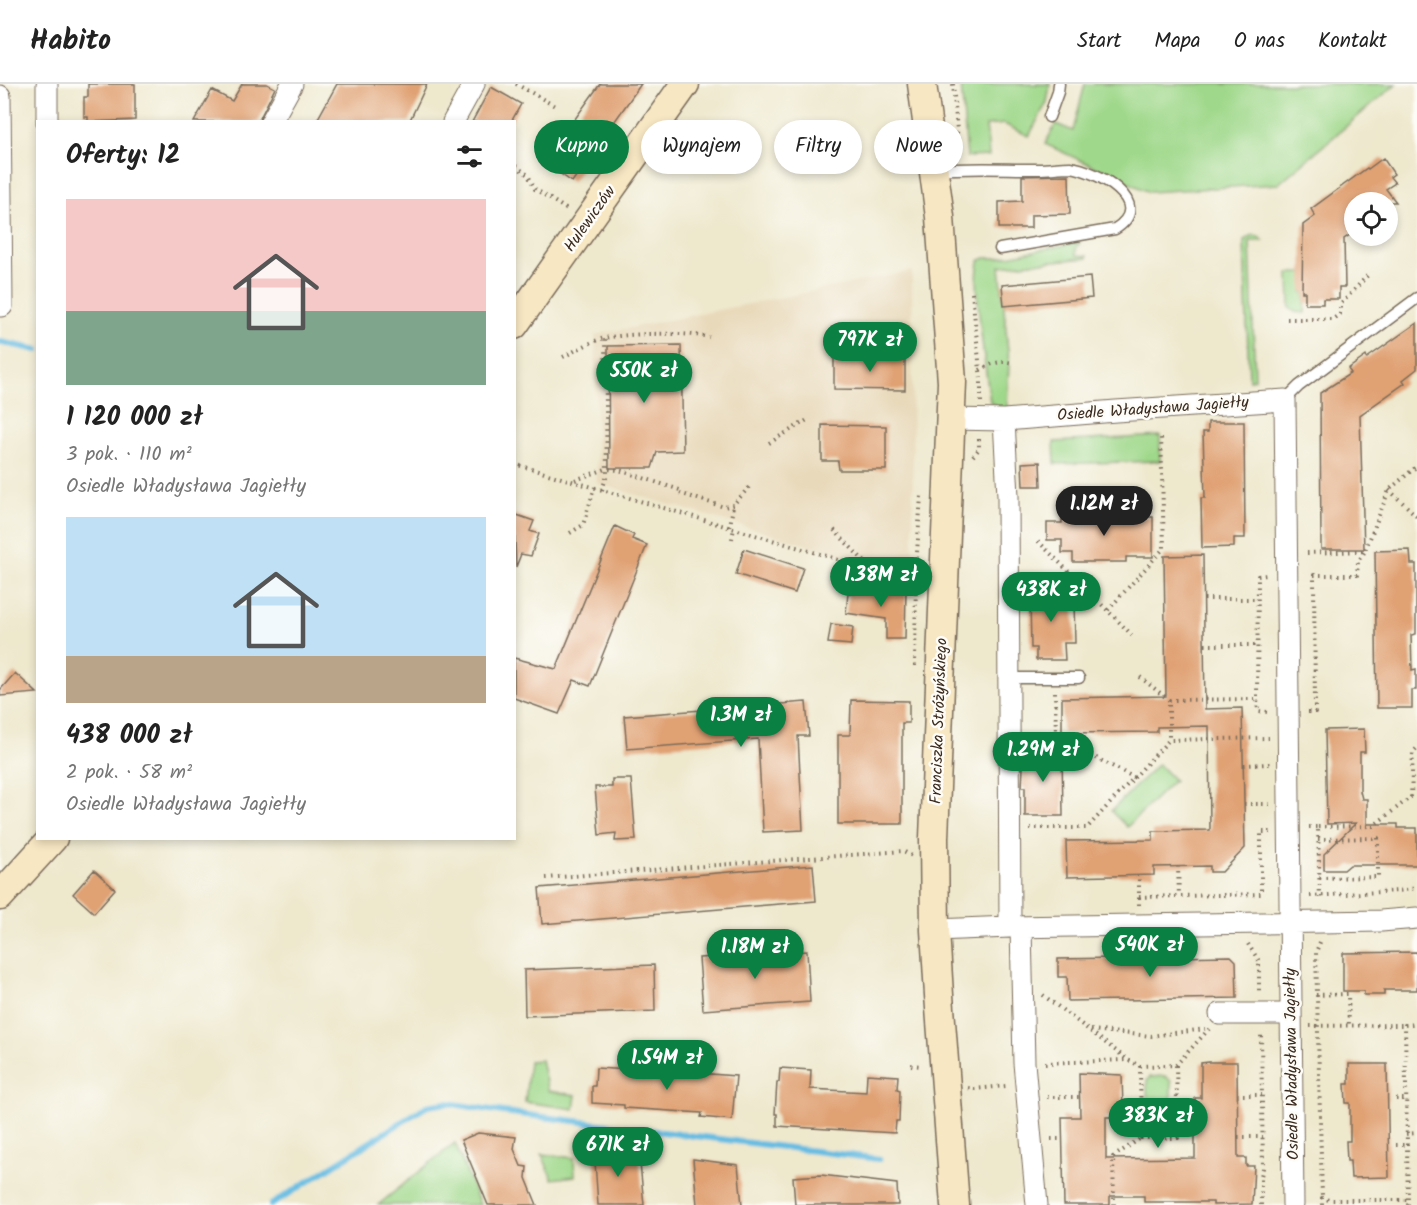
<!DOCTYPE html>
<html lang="pl">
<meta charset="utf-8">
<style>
:root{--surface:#fff;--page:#f6f6f6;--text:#222;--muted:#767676;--line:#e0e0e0;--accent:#0b8043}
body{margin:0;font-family:Kalam,sans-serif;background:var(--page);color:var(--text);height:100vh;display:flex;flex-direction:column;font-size:22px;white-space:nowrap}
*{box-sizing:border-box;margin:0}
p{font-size:20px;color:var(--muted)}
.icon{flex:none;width:33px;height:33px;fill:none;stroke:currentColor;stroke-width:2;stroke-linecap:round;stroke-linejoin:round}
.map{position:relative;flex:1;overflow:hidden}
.panel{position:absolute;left:36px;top:36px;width:480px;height:720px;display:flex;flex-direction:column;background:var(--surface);border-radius:0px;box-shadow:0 3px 9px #0003}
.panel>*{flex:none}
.hud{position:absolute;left:534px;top:36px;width:570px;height:54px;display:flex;gap:12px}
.fabs{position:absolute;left:1344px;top:108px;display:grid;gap:12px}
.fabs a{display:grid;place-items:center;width:54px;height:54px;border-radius:50%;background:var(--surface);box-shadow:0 3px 9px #0003;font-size:30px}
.price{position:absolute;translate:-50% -51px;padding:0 14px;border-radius:21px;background:var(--accent);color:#fff;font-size:20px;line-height:39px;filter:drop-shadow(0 2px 3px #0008)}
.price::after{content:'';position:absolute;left:50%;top:36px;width:18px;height:14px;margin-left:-9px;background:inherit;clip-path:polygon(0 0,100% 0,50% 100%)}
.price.selected{background:#222;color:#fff}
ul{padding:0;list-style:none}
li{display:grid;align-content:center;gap:12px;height:318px;padding:0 30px}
li span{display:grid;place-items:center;height:186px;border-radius:0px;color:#555}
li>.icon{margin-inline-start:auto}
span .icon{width:108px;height:108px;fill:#fffc;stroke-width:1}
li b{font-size:26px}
h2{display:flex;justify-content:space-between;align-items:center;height:72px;padding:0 30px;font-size:26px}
.tag{padding:0 21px;border-radius:27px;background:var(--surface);box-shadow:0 3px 9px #0003;font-size:21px;line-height:54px}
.tag.selected{background:var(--accent);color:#fff}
header{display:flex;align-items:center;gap:36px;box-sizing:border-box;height:84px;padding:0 30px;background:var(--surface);border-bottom:2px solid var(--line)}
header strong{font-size:28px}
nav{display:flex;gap:33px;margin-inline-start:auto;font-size:21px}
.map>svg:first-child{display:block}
.built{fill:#e8d9ba}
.green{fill:#9fd88a;stroke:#6d8154;stroke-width:1.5}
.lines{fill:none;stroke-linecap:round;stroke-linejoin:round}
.stream{stroke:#65bce2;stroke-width:6}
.building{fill:#e0a173}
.lane-casing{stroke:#7a6c5b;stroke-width:13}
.street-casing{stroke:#7a6c5b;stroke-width:23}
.secondary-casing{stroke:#7a6c5b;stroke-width:31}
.path{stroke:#7a6c5b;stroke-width:4;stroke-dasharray:1.5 4.5;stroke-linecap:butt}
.lane{stroke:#fff;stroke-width:10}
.street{stroke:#fff;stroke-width:21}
.secondary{stroke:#f8e7c3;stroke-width:28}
.labels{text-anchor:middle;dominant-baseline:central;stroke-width:5;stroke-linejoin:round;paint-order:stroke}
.street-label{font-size:16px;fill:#3b2a1e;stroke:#fdfcf7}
</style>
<header>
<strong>Habito</strong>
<nav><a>Start</a><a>Mapa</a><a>O nas</a><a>Kontakt</a></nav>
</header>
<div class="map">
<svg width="1417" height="1121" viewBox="0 0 1417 1121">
<rect width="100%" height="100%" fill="#fdfcf7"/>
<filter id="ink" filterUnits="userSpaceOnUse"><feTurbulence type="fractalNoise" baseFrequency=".0167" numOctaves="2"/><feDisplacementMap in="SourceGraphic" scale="12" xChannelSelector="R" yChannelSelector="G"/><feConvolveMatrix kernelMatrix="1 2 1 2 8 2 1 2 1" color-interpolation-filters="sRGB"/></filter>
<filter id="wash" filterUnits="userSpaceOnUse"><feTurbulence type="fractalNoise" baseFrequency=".008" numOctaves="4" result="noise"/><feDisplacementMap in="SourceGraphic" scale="24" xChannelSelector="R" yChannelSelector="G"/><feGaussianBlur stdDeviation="1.35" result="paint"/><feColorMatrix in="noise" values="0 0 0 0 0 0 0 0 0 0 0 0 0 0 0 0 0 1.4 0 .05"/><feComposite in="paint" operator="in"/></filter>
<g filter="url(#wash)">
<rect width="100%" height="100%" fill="#eee8cd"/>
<path class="built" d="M912,187L913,478L848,473L597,399L595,251Z"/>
<path class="green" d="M961,0H1050L1047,18L1029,52L1004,40L986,42L989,72L967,73Z
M1085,0H1396L1278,100L1149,108L1045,60L1056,40L1073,47Z
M1253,151L1257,152L1264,157H1250L1255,295L1249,296L1244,156Z
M1080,158L1076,165V171L1087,172V174L1000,182L1009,278L1007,325H1001L990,318C987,292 971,194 980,176L986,174H998Z
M1289,189H1305L1302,208H1305V229L1295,228L1290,224Z
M1160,352V377L1055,380L1054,358Z
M1158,680L1174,696L1127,743L1111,727Z
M541,976L548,1007L576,1011L574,1025L525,1018L529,977Z
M1165,992L1171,997V1044L1167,1049L1151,1048L1148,1045L1147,996L1150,993Z
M455,1059L480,1121H378Z
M542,1070L574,1074L575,1092L552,1095Z"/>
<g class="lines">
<path class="stream" d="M0,258L38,266
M271,1121L427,1022L447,1019L503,1028L879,1075"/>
</g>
<g id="blocks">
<path class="building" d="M88,0H135V36L88,38V33H84V13H88Z
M242,0H267L275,4L258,38H194L212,6L232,17Z
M337,0H427L409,38H316Z
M600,0H641L572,98L544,78Z
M491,3L521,20L511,38H472Z
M1383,74L1394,90L1390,93L1395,99L1386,105L1396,118H1354V148L1344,155L1345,203H1339V215H1323V220H1305V208H1302L1303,141L1315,132L1311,125L1367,84L1368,85Z
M1069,91L1070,130L1031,131V144H999V118L1022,117V92Z
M1090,193L1092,214L1004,222L1002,201Z
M1417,239V285L1403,296L1405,299L1360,331L1364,465H1321L1320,309L1351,289L1348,285L1366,272L1367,274Z
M681,261L683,367L657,368L652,384H609L608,262Z
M834,272L905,273V306L834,305Z
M1208,338H1244L1245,454H1234V463L1202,464L1201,414H1205L1203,348H1208Z
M822,341L886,342V386H839L838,377H822Z
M1040,378L1041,402H1023L1022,379Z
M1089,428H1123V433H1153V473H1126V478H1073V469H1062V456H1047V439H1062V433H1089Z
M514,430L534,437L530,447L539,450L531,472L521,470L516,483Z
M615,442L634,451L632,455L647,461L590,602L574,596L559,630L514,614V574L556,585Z
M744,465L803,484L795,509L736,490Z
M1410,466L1411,480H1416V550L1411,551L1412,586L1416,585V606H1412V624H1377L1375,467Z
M1203,471L1205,625L1242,624L1245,764L1222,788H1210V782L1154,783V791L1067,793L1066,757L1153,756V747L1210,746L1209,642L1157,643V648L1062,649V614L1166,612L1164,472Z
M856,501L906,506L905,555H886V535L846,529L848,509L855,510Z
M1063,502V517H1074L1075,559H1064L1065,576H1036V564H1031L1030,514H1035L1034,503Z
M831,540L853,543L851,561L828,559Z
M15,589L37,609L0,612V606Z
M851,616L909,617V639H902V740H838V651H850Z
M806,618L809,652H798L803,746L763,748L758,655L627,665L624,632Z
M1364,645L1365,668H1360V707L1362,715H1367V740H1398V744H1417V781H1350L1344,786H1324V770L1356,739L1327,740L1325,646Z
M1024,666H1062L1063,732H1025V703H1022Z
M612,695H631L636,756L615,757L616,749L599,751L595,703H612Z
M813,781L816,817L542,840L539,804Z
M94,786L115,805L94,829L73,810Z
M807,867L810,918L703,926L699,874Z
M1417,868V906H1384V911H1364V907H1343V869Z
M1231,872L1236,877L1237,914L1068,917L1067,893H1058V875Z
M654,881L655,927L525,932L524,886Z
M1209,978H1237L1238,1074H1246V1082H1254L1252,1120L1213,1121V1118H1144V1112H1110V1121H1064L1062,1033H1080L1079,989L1122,991L1123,1024H1115V1033H1106V1075L1195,1074V1014H1201V979Z
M1349,980H1387L1389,1093L1351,1094L1350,1077H1347L1346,1057H1350V1019H1346L1345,1000H1349Z
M665,983L684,988L736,992L732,1036L701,1033L702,1029L624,1024V1021L592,1019V1002H595L596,984L647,987Z
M780,984L811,986L810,1005L866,1008L867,990L898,992L897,1005L900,1006L899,1037H896L895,1049L777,1042V1030H775L777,998H779Z
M478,1049L516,1053L514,1065L521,1082L527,1083L526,1094L537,1121H488L461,1056Z
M594,1063L639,1069L644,1121H598Z
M693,1075L738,1081L742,1121H697Z
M821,1091L897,1100L898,1121H795L793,1093Z"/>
</g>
</g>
<g filter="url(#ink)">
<use href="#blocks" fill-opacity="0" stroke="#7a6c5b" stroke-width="1.5"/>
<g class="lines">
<g class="lane-casing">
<path id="lane" d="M1049,33L1058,8L1059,0
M935,86C969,83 1003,85 1038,85C1048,85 1060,83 1070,83C1096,86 1157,119 1115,145L1000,165
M1285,316L1299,302L1417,214
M1010,594H1079"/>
</g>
<g class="street-casing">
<path id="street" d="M0,12L2,222H0
M47,38V0
M271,38L292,0
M453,38L474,0
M951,335L1004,336L1116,327L1285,316L1293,1121
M1004,336L1008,412L1010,843
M1021,843L1024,979L1037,1121
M935,846L1010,843L1381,837L1417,834
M1220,930H1291"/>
</g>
<g class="secondary-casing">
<path id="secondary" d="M922,0L940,133L952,298L934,754L935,846L939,911L955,1121
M514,241L685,0
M0,812L53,754"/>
</g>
<path class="path" d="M516,0L555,22
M953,0L959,70
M516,82L528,91L535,105L566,125
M972,209L981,296V318
M1287,235H1333L1340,230V221L1368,191
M563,273C575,267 588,259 601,255C624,249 686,248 709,253
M980,286C990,280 1000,276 1012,279
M769,359L809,335
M973,372L979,365V355
M514,380L847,478L916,483
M575,396L606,385L619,386L680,406L679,409L724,423L733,421L751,401
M602,406L607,391L605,255
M1389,406L1417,432
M730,443L733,421
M834,446L866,479
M570,449L583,441L595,403
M732,455L734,444
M1038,457L1132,551
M1307,469L1365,467L1389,406L1417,382
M1204,515H1258
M1108,526L1164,464L1161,351
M1205,561H1258
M915,582L916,483L921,412
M1140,593L1169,616V656
M1055,608L1056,653L1135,694
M1169,616L1257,615
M1267,628L1258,627L1257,615L1258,492L1267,491
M1308,628H1315L1314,491H1357L1358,478L1365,467
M1244,681L1270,680
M1411,713L1413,668L1417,664
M1244,720H1270
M1309,743H1318L1320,817
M1318,743L1373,742L1411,713H1417
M1030,744H1087L1169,656L1269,654
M1318,755L1378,754V793L1319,794
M1178,782L1179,812
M546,794L903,767L912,772
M1310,812L1398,807L1417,804
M1139,813L1261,810V748H1271
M1139,821V792
M1320,858L1316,868L1322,1114
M1248,860L1259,877V909
M1043,911L1128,976L1140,982L1176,981L1209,945
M1316,911L1348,910L1349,942
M1310,942L1405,941
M1091,946L1151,952L1205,945
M1045,979L1127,976
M911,981L922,982
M1140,982L1141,1054H1178L1176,981
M968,1004L974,1005L1006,1002
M1237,1011H1262
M1047,1013H1079
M1396,1015H1406
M1406,1050L1417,1049
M1238,1053H1263
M1051,1055H1063
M1396,1061H1406
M1114,1121L1113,1073L1141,1054
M1261,1121V1092L1263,1084L1261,950
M1322,1121V1114L1329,1116H1407
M1408,1121L1405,941L1417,940"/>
<use href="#lane" class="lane"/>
<use href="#street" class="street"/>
<use href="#secondary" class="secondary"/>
</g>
</g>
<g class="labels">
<g class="street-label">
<text transform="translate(590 135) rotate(-55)">Hulewiczów</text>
<text transform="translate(1153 325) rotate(-4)">Osiedle Władysława Jagiełły</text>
<text transform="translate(939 637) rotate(-88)">Franciszka Stróżyńskiego</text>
<text transform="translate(1292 980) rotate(-91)">Osiedle Władysława Jagiełły</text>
</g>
</g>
</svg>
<div class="fabs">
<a><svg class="icon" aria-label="locate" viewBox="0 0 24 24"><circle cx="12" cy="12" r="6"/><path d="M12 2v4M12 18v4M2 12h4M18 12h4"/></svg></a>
</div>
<b class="price" style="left:870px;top:289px">797K zł</b>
<b class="price" style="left:644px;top:320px">550K zł</b>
<b class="price selected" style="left:1104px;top:453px">1.12M zł</b>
<b class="price" style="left:881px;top:524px">1.38M zł</b>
<b class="price" style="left:1051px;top:539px">438K zł</b>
<b class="price" style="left:741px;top:664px">1.3M zł</b>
<b class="price" style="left:1043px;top:699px">1.29M zł</b>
<b class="price" style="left:1150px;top:894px">540K zł</b>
<b class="price" style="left:755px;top:896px">1.18M zł</b>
<b class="price" style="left:667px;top:1007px">1.54M zł</b>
<b class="price" style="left:1158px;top:1065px">383K zł</b>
<b class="price" style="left:618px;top:1094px">671K zł</b>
<div class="hud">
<a class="tag selected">Kupno</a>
<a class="tag">Wynajem</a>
<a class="tag">Filtry</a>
<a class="tag">Nowe</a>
</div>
<section class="panel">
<h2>Oferty: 12<svg class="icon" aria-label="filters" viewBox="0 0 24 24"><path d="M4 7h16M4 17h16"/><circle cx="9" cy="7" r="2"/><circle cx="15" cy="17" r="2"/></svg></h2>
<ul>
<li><span style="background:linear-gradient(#f6c9c9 60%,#7fa58c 0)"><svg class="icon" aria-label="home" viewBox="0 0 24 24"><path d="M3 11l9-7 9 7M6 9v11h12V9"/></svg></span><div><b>1 120 000 zł</b><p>3 pok. · 110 m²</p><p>Osiedle Władysława Jagiełły</p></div></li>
<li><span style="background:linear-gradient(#bfe0f5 75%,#b9a48a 0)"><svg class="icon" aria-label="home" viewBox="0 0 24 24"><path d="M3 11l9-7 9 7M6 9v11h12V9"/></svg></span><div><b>438 000 zł</b><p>2 pok. · 58 m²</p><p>Osiedle Władysława Jagiełły</p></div></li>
</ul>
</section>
</div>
